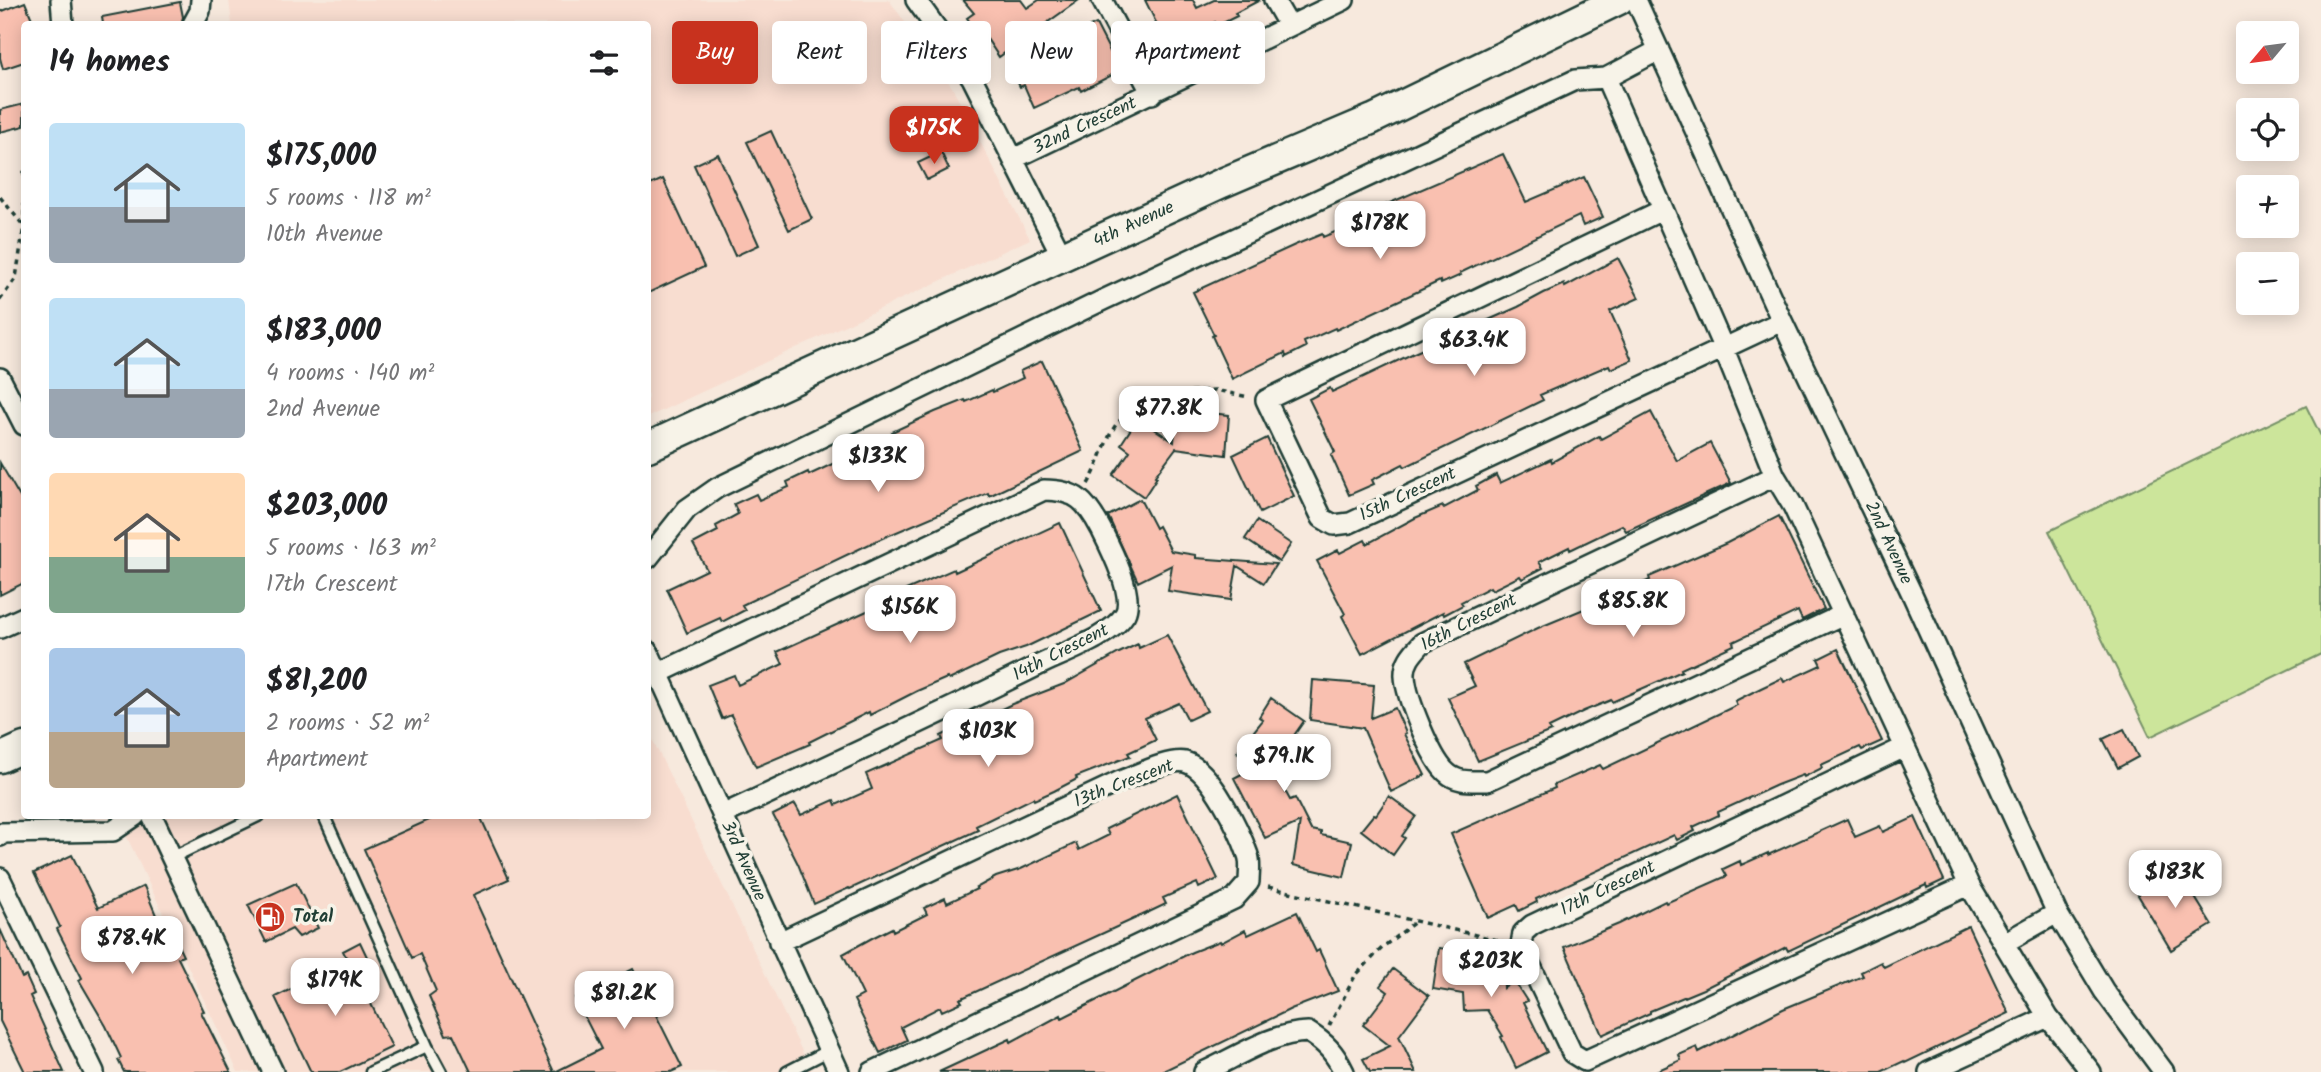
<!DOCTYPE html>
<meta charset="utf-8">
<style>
:root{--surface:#fff;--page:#f2f2f2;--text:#202124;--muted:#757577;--accent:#c8321e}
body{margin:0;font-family:Kalam,sans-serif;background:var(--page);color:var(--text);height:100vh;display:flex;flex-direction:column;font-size:26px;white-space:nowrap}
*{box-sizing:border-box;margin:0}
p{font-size:23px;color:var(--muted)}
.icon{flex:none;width:38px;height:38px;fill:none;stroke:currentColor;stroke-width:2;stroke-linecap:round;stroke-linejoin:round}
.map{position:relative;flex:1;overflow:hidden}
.side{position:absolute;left:21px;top:21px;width:630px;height:798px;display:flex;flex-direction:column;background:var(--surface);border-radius:7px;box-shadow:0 4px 18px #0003}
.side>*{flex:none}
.hud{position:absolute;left:672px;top:21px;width:665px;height:63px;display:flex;gap:14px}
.needle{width:46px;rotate:241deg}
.controls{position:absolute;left:2236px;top:21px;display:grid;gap:14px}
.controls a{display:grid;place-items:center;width:63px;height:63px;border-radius:7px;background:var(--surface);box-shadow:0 4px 18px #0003;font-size:35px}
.price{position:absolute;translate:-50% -60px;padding:0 16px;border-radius:14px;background:#fff;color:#222;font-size:23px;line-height:46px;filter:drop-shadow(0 2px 4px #0008)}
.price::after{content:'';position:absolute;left:50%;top:42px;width:21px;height:16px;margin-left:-10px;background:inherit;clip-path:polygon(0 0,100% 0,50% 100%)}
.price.active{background:var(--accent);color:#fff}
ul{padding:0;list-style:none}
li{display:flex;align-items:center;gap:21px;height:175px;padding:0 28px}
li span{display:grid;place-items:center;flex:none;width:196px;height:140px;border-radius:7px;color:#555}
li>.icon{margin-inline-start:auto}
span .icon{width:84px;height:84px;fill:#fffc;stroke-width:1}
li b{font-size:30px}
h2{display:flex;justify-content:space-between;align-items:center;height:84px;padding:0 28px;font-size:30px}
.pill{padding:0 24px;border-radius:7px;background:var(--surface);box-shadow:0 4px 18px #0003;font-size:24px;line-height:63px}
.pill.active{background:var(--accent);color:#fff}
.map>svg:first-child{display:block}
.built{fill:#f8ddd0}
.green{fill:#cce59b;stroke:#769168;stroke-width:2}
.building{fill:#f9c0b0;stroke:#1f3d34;stroke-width:2}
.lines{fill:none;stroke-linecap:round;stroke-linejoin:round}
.lane-casing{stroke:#1f3d34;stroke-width:15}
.street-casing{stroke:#1f3d34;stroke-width:24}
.secondary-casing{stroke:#1f3d34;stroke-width:33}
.path{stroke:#1f3d34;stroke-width:3.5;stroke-dasharray:5 5;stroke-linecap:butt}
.lane{stroke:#f7f3e8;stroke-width:10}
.street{stroke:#f7f3e8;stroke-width:19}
.secondary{stroke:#f7f3e8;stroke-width:28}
.labels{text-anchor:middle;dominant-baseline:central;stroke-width:7;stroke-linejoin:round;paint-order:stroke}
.street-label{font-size:18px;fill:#1f3d34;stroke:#f7f3e8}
.poi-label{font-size:18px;font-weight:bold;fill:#1f3d34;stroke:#f7f3e8;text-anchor:start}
</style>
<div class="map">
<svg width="2321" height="1072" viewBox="0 0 2321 1072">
<rect width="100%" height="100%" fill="#f7e9dd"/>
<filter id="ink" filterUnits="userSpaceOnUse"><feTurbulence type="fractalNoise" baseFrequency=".0143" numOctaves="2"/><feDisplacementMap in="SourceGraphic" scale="14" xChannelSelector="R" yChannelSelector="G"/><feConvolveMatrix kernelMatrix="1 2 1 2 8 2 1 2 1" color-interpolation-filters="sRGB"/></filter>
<g filter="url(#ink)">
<path class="built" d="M229,0H889L952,87L1030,239L648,417V24H232Z
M648,730L812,1072H238L117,816H648Z"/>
<path class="green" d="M2306,406L2321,436V654L2150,737L2049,531Z"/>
<path class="building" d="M963,0H1021L1027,8L1039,0H1079L999,57L985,36L982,38L967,18L974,13Z
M1145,0H1193L1197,8L1214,0H1260L1235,13L1237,16L1217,26L1215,22L1167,45Z
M25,2L34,24H24V62L3,69L0,58V12Z
M180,2L183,17L181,24H103L102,17Z
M1096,24L1120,71L1081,91L1079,87L1034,108L1024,85L1020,87L1009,65Z
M24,104V126L0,132V110Z
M771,131L812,219L789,230L747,142Z
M941,152L949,169L927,180L918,163Z
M718,154L759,245L735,256L694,165Z
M1503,154L1526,202L1584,177L1603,217L1583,226L1579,216L1460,273L1461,275L1441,284L1440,281L1336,330L1335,328L1304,342L1306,347L1286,357L1285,353L1232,379L1212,336L1214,335L1193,292L1295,245L1322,234L1323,237L1357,223L1355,218Z
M663,179L704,267L648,293V186Z
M1618,258L1639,298L1610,311L1632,360L1611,369L1609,365L1540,395L1543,400L1405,467L1403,464L1372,480L1374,484L1349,495L1331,455L1335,452L1309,399L1330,388L1332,392L1414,353L1518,307L1544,293L1564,284L1565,287Z
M1042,361L1083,451L989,496L988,493L878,540L742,605L745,610L722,622L720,618L687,633L667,589L707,570L693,544L718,531L716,526L738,514L734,504L756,494L759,500L789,487L787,482L808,472L809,475L841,460L839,455L860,446L862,450L894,436L892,432L935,412L965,400L966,402L992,390L993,392L1023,378L1020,371Z
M1177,410L1229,415L1226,455L1176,448L1155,476L1157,477L1144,497L1113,475L1130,451L1121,444L1138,418L1174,442Z
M1651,412L1677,461L1710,443L1731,483L1626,531L1622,525L1570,550L1569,547L1539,562L1543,568L1522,579L1520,576L1492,590L1490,587L1461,602L1463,605L1444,615L1443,612L1362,654L1342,616L1345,614L1317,561L1338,550L1340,553L1365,540L1367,544L1415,518L1443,506L1444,508L1478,490L1476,486L1496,475L1500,483L1551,459L1552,462L1599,436L1601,439Z
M1267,438L1294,496L1260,513L1233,455Z
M0,463L24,504V583L0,595Z
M1140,499L1155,528L1158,526L1171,551L1196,555V558L1276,564L1264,583L1237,566L1231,600L1168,591L1172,565L1138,582L1108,516Z
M1779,516L1824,609L1802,620L1798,611L1733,642L1734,645L1681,669L1682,671L1664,679L1612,702L1611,700L1584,711L1549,728L1551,731L1478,761L1448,698L1475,686L1464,664L1538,628L1596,604L1594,600L1615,591L1616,595L1650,580L1649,577L1727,543Z
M1257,521L1291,544L1279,562L1245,539Z
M1060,523L1101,611L1026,647L999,656L949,680L947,678L917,691L870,715L869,712L809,742L810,744L756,767L731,715L722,719L708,685L734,675L738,685L783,664L777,652L878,606L879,610L909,597L906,590L954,569L955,572Z
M1167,635L1207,711L1188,720L1179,703L1145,718L1156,740L1128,753L1130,756L1076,777L1077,779L1054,791L1034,800L1033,798L976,826L978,830L850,889L849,888L814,904L798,864L773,815L795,804L801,815L834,800L836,805L872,789L866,774L943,740L941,736L961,726L962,728L1012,704L1064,684L1119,653L1138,644L1139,648Z
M1838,649L1882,741L1862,750L1860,747L1821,765L1822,768L1804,777L1803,775L1777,785L1718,812L1719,815L1693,827L1695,831L1677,840L1674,835L1536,899L1537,902L1519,911L1516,905L1488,918L1451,834L1555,788L1554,785L1600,765L1603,769L1737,705L1735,701L1761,688L1782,678L1784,682L1821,665L1818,659Z
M1313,680L1374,685L1371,718L1395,708L1406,733L1404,734L1425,775L1391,792L1363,728L1310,720Z
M1271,698L1304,721L1272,767L1290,800L1295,798L1311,830L1321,832V835L1352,842L1344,877L1293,865L1300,822L1265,838L1234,778L1255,767L1237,752L1263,720L1259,717Z
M2124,729L2138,757L2118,768L2103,739Z
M1177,794L1218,879L1199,888L1197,883L1163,898L1166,904L1147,913L960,999L962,1002L942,1011L940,1007L901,1027L907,1040L880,1053L854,1000L863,995L843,954L872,938L892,928L893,931L927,914L924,908L945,898L947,903L977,889L976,888L996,877L1021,869L1076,843L1079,850L1109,835L1106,829Z
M1389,796L1416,816L1402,836L1405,838L1393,855L1361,830L1374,814L1376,815Z
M438,816H480L509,879L473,895L554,1072H471L453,1034L446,1035L429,996L436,991L420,954L412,958L364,849Z
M1915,817L1944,880L1927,888L1926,885L1788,951L1786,947L1703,989L1650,1011V1013L1602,1035L1564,947L1619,924L1665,901L1666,903L1727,876L1723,869L1740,861L1741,865L1768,853V855L1847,819L1855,837L1880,826L1883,832Z
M72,855L98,908L144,886L165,937L172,933L183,956L178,958L204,1011L201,1012L231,1072H124L118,1060L121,1058L106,1026L79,980L82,978L57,929L60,927L34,873Z
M2178,870L2212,925L2171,950L2138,895Z
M296,883L318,928L299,937L292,929L266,942L248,905Z
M1297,912L1316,952L1319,950L1338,991L1291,1009L1161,1072H939L1010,1039L1011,1042L1061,1015L1062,1018L1192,952L1220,941L1221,943L1245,930L1248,935Z
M1968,926L2009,1013L1905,1063L1904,1061L1881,1072H1654L1681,1060L1679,1055L1697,1047L1699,1052L1783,1009L1863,976L1861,972L1881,962L1884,967Z
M0,929L22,978L26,976L34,994L30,996L64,1072H25L0,1021Z
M360,942L369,961L354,969L392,1047L340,1072H311L275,997L348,961L343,951Z
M1439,948L1461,951L1460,956L1503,955L1504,988L1514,981L1527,1001L1523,1003L1547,1052L1516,1068L1501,1037L1503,1036L1487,1010L1464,1011L1463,994L1433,989Z
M633,969L682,1067L671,1072H555L601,1049L575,998Z
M1393,969L1429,996L1399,1036L1416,1072H1370L1363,1059L1390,1046L1363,1025L1388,992L1380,986Z"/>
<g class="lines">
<g class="lane-casing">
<path id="lane" d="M324,816L427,1046L441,1072
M173,857L258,816
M371,1072L427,1046
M787,1072L828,1051"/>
</g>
<g class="street-casing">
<path id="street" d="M61,0L63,24
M916,0L972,78L1063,258
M1102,0L1152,94
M1274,0L1289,26
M1636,0L1782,321L1912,594L2057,913L2104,991L2164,1072
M193,24L200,11L201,0
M1606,78L1659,50
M1013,159L1344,0
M1662,210L1266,400L1322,518L1334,525L1350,523L1782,321
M0,378L24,425
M1775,476L1422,643C1413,653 1404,662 1405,676C1406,697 1431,758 1446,772C1457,783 1472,781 1487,781L1844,614
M648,558L687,509L717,488L1103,300L1575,80L1606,78L1723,347L1775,476L1793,506L1969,885L2048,1017L2091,1072
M0,628L24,617
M648,651L839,1072
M657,674L1044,490C1076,490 1086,501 1101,529C1110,547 1135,595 1125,614C1111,637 1063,653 1039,665C934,717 828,766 722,815
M1905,747L1532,925L1523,933L1521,945L1572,1053L1585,1061L1969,885
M152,816L273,1072
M0,836L1,833L113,831L135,816
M0,878L94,1072
M779,942L1118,782C1135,776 1169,758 1185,762C1211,769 1240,832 1248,855C1251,863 1249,874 1249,882L1234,899L872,1072
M2004,943L2057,913
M1204,1072C1237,1057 1271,1033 1308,1032C1326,1043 1335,1053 1344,1072
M1929,1072L2048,1017"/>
</g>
<g class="secondary-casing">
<path id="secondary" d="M648,447L1222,183L1373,119L1619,0
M0,758L24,747"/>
</g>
<path class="path" d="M0,197L23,225
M0,300L16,278L24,226V170
M1088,484C1100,465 1104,440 1118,422L1165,393L1215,390L1249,397
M1268,887L1502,941
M1329,1026L1355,976L1384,946L1415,922"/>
<use href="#lane" class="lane"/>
<use href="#street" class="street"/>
<use href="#secondary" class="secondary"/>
</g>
</g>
<defs>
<g id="fuel-disc" transform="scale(1.575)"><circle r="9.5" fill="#c8321e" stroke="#f7f3e8"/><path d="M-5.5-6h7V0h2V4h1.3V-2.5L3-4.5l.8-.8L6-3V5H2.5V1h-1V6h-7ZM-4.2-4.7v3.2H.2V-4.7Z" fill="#fff"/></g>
</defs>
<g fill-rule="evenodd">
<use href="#fuel-disc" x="270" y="917"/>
</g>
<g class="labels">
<g class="street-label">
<text transform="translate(1085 126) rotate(-25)">32nd Crescent</text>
<text transform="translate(1134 225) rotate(-25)">4th Avenue</text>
<text transform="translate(1408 495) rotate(-25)">15th Crescent</text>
<text transform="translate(1888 543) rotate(65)">2nd Avenue</text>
<text transform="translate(1469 623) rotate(-27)">16th Crescent</text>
<text transform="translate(1061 653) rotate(-27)">14th Crescent</text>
<text transform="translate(1124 784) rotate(-21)">13th Crescent</text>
<text transform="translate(743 861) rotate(66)">3rd Avenue</text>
<text transform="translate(1608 889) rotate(-26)">17th Crescent</text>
</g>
<g class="poi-label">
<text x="293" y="917">Total</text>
</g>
</g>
</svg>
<div class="controls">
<a><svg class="needle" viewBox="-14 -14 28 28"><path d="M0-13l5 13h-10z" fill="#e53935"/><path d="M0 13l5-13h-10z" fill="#757577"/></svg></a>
<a><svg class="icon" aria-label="locate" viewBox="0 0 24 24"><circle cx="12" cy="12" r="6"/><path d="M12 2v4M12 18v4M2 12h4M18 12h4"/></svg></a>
<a>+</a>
<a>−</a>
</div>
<b class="price active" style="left:934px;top:166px">$175K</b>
<b class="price" style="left:1380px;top:261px">$178K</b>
<b class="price" style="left:1474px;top:378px">$63.4K</b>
<b class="price" style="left:1169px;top:446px">$77.8K</b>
<b class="price" style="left:878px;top:494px">$133K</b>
<b class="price" style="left:1633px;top:639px">$85.8K</b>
<b class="price" style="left:910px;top:645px">$156K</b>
<b class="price" style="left:988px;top:769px">$103K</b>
<b class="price" style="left:1284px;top:794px">$79.1K</b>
<b class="price" style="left:2175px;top:910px">$183K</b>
<b class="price" style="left:132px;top:976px">$78.4K</b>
<b class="price" style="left:1491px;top:999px">$203K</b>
<b class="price" style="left:335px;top:1018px">$179K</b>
<b class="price" style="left:624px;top:1031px">$81.2K</b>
<div class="hud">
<a class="pill active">Buy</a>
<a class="pill">Rent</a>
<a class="pill">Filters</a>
<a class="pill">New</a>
<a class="pill">Apartment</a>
</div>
<section class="side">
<h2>14 homes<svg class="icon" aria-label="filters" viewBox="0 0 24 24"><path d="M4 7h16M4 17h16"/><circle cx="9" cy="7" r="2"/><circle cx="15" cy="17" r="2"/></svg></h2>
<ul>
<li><span style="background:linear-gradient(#bfe0f5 60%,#9aa5b1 0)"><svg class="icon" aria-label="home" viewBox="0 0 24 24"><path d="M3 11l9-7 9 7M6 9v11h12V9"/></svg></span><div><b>$175,000</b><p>5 rooms · 118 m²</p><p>10th Avenue</p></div></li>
<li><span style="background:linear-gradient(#bfe0f5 65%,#9aa5b1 0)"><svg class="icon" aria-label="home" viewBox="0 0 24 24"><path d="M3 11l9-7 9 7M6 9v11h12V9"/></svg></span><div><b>$183,000</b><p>4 rooms · 140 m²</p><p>2nd Avenue</p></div></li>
<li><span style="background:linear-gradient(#ffd9b3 60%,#7fa58c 0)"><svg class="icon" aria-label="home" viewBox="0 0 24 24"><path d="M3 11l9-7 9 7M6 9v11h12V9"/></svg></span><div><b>$203,000</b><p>5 rooms · 163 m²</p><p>17th Crescent</p></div></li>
<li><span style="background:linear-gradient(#a9c7e8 60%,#b9a48a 0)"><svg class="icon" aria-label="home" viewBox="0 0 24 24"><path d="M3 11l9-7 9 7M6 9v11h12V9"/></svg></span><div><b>$81,200</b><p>2 rooms · 52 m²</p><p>Apartment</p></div></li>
</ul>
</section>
</div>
